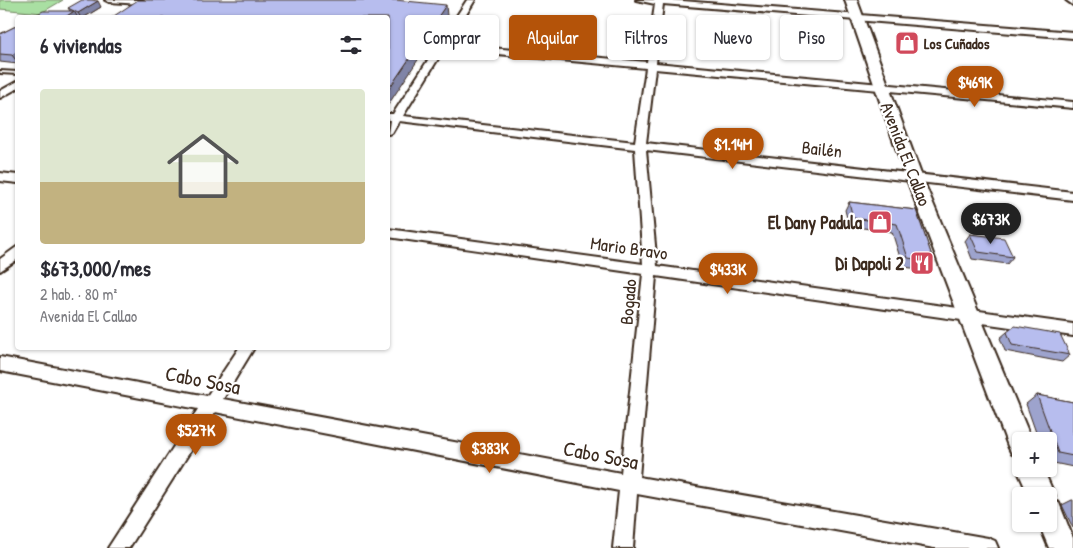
<!DOCTYPE html>
<html lang="es">
<meta charset="utf-8">
<style>
:root{--surface:#fff;--page:#f2f2f3;--text:#2b2b33;--muted:#7c7c81;--line:#e1e1e2;--accent:#b45309}
body{margin:0;font-family:"Patrick Hand",sans-serif;background:var(--page);color:var(--text);height:100vh;display:flex;flex-direction:column;font-size:19px;white-space:nowrap}
*{box-sizing:border-box;margin:0}
p{font-size:16px;color:var(--muted)}
.icon{flex:none;width:28px;height:28px;fill:none;stroke:currentColor;stroke-width:2;stroke-linecap:round;stroke-linejoin:round}
.map{position:relative;flex:1;overflow:hidden}
.panel{position:absolute;left:15px;top:15px;width:375px;height:335px;display:flex;flex-direction:column;background:var(--surface);border-radius:5px;box-shadow:0 1px 4px #0004}
.panel>*{flex:none}
.guide{position:absolute;left:405px;top:15px;width:475px;height:45px;display:flex;gap:10px}
.tools{position:absolute;left:1012px;top:432px;display:grid;gap:10px}
.tools a{display:grid;place-items:center;width:45px;height:45px;border-radius:5px;background:var(--surface);box-shadow:0 1px 4px #0004;font-size:25px}
.price{position:absolute;translate:-50% -42px;padding:0 11px;border-radius:18px;background:var(--accent);color:#fff;font-size:16px;line-height:32px;filter:drop-shadow(0 1px 2px #0008)}
.price::after{content:'';position:absolute;left:50%;top:30px;width:15px;height:11px;margin-left:-8px;background:inherit;clip-path:polygon(0 0,100% 0,50% 100%)}
.price.active{background:#222;color:#fff}
ul{padding:0;list-style:none}
li{display:grid;align-content:center;gap:10px;height:265px;padding:0 25px}
li+li{border-top:1px solid var(--line)}
li span{display:grid;place-items:center;height:155px;border-radius:5px;color:#555}
li>.icon{margin-inline-start:auto}
span .icon{width:90px;height:90px;fill:#fffc;stroke-width:1}
li b{font-size:21px}
h2{display:flex;justify-content:space-between;align-items:center;height:60px;padding:0 25px;font-size:21px}
.pill{padding:0 18px;border-radius:5px;background:var(--surface);box-shadow:0 1px 4px #0004;font-size:18px;line-height:45px}
.pill.active{background:var(--accent);color:#fff}
.map>svg:first-child{display:block}
.green{fill:#a9dfa2;stroke:#728460}
.lines{fill:none;stroke-linecap:round;stroke-linejoin:round}
.lane-casing{stroke:#3b2a1e;stroke-width:4}
.street-casing{stroke:#3b2a1e;stroke-width:4}
.secondary-casing{stroke:#3b2a1e;stroke-width:4}
.lane{fill:#fff;fill-rule:evenodd}
.street{fill:#fff;fill-rule:evenodd}
.secondary{fill:#fff;fill-rule:evenodd}
.wall{fill:#9da3cd;stroke:#3b2a1e}
.shaded-wall{fill:#8084a7;stroke:#3b2a1e}
.building{fill:#b7bdee;stroke:#3b2a1e}
.labels{text-anchor:middle;dominant-baseline:central;stroke-width:4.5;stroke-linejoin:round;paint-order:stroke}
.far-poi-label{font-size:15px;font-weight:bold;fill:#3b2a1e;stroke:#fff;text-anchor:start}
.street-label{font-size:18px;fill:#3b2a1e;stroke:#fff}
.poi-label{font-size:18px;font-weight:bold;fill:#3b2a1e;stroke:#fff;text-anchor:end}
.near-street-label{font-size:21px;fill:#3b2a1e;stroke:#fff}
</style>
<div class="map">
<svg width="1073" height="548" viewBox="0 0 1073 548">
<rect width="100%" height="100%" fill="#fff"/>
<filter id="ink" filterUnits="userSpaceOnUse"><feTurbulence type="fractalNoise" baseFrequency=".02" numOctaves="2"/><feDisplacementMap in="SourceGraphic" scale="10" xChannelSelector="R" yChannelSelector="G"/><feConvolveMatrix kernelMatrix="1 2 1 2 8 2 1 2 1" color-interpolation-filters="sRGB"/></filter>
<g filter="url(#ink)">
<path class="green" d="M0,0H63L41,13L0,9Z"/>
<g class="lines">
<g class="lane-casing">
<path id="lane" d="M0,71L18,72V74L0,73Z"/>
</g>
<g class="street-casing">
<path id="street" d="M105,0H143L145,2L141,4L109,2Z
M467,0H475L448,44L647,62L655,4L636,0H670L1073,32V38L663,4L656,63L1073,102V108L655,69L646,143L1073,192V200L646,150L657,266L1073,324V336L656,276L639,477L988,538L995,541L998,548H934L637,494L633,548H613L619,491L215,412L129,548H108L198,409L0,371V357L207,396L239,348H254L223,399L621,473L643,274L388,237V229L643,264L635,149L399,121L392,133L388,134L390,120H388V114H393ZM444,49L646,68L635,142L403,116Z
M1066,0H1073V5Z
M18,81V88L0,98V91Z
M0,173L18,175V183L0,181Z
M18,246V259L0,271V259Z"/>
</g>
<g class="secondary-casing">
<path id="secondary" d="M845,0H857L922,177L1032,441H1021V458L1012,454L1008,446L906,177Z
M1021,460V469H1043L1055,496L1053,501L1059,503L1073,538V548H1049L1039,524H1049V496H1029L1017,469Z"/>
</g>
<use href="#lane" class="lane"/>
<use href="#street" class="street"/>
<use href="#secondary" class="secondary"/>
</g>
<path class="wall" d="M101,7L83,18L78,17L70,11L68,8Z
M18,25V64L0,62V34Z
M849,202L916,210L934,262L928,270L903,267L892,232L849,226L845,210Z
M970,234L1013,257L1007,264L972,259L965,241Z
M1007,332L1070,355L1062,362L1005,351L1000,338Z
M1037,395L1073,402V467L1049,462V441H1039L1026,404Z
M1072,500H1073V528L1062,505Z"/>
<path class="shaded-wall" d="M98,1L101,7L83,18H81L78,13Z
M446,5L447,16L388,105V90Z
M74,11L78,18H64Z
M18,51V63L12,55Z"/>
<path class="building" d="M82,0H91L98,1L78,13L68,8Z
M138,0H395L446,5L388,90V18H111Z
M43,11H74L64,18H30Z
M18,25V51L12,55L0,54V34Z
M849,202L916,210L934,262L908,258L897,224L853,218Z
M970,234L1004,238L1013,257L978,252Z
M1015,326L1060,334L1070,355L1012,345L1007,332Z
M1037,395L1073,402V456L1058,453Z"/>
</g>
<defs>
<g id="shop-square" transform="scale(1.25)"><rect x="-9" y="-9" width="18" height="18" rx="4" fill="#d1495b" stroke="#fff"/><path d="M-5-2.5h2.3a2.7 3.5 0 0 1 5.4 0H5L5.5 6h-11ZM-1.5-2.5h3a1.5 2.3 0 0 0-3 0Z" fill="#fff"/></g>
<g id="restaurant-square" transform="scale(1.25)"><rect x="-9" y="-9" width="18" height="18" rx="4" fill="#d1495b" stroke="#fff"/><path d="M-5-6h1v4h1v-4h1v4h1v-4h1v5L-1.5 .5V6h-2V.5L-5-1ZM5-6V6H3V1.5H1.5Q1.5-4 5-6Z" fill="#fff"/></g>
</defs>
<g fill-rule="evenodd">
<use href="#shop-square" x="907" y="43"/>
<use href="#shop-square" x="880" y="222"/>
<use href="#restaurant-square" x="922" y="263"/>
</g>
<g class="labels">
<g class="far-poi-label">
<text x="924" y="43">Los Cuñados</text>
</g>
<g class="street-label">
<text transform="translate(822 149) rotate(6)">Bailén</text>
<text transform="translate(906 154) rotate(69)">Avenida El Callao</text>
<text transform="translate(629 248) rotate(8)">Mario Bravo</text>
<text transform="translate(628 302) rotate(-85)">Bogado</text>
</g>
<g class="poi-label">
<text x="862" y="222">El Dany Padula</text>
<text x="904" y="263">Di Dapoli 2</text>
</g>
<g class="near-street-label">
<text transform="translate(203 380) rotate(11)">Cabo Sosa</text>
<text transform="translate(601 455) rotate(11)">Cabo Sosa</text>
</g>
</g>
</svg>
<div class="tools">
<a>+</a>
<a>−</a>
</div>
<b class="price" style="left:975px;top:108px">$469K</b>
<b class="price" style="left:733px;top:170px">$1.14M</b>
<b class="price active" style="left:991px;top:245px">$673K</b>
<b class="price" style="left:728px;top:295px">$433K</b>
<b class="price" style="left:196px;top:456px">$527K</b>
<b class="price" style="left:490px;top:474px">$383K</b>
<div class="guide">
<a class="pill">Comprar</a>
<a class="pill active">Alquilar</a>
<a class="pill">Filtros</a>
<a class="pill">Nuevo</a>
<a class="pill">Piso</a>
</div>
<section class="panel">
<h2>6 viviendas<svg class="icon" aria-label="filters" viewBox="0 0 24 24"><path d="M4 7h16M4 17h16"/><circle cx="9" cy="7" r="2"/><circle cx="15" cy="17" r="2"/></svg></h2>
<ul>
<li><span style="background:linear-gradient(#dfe7d0 60%,#c2b280 0)"><svg class="icon" aria-label="home" viewBox="0 0 24 24"><path d="M3 11l9-7 9 7M6 9v11h12V9"/></svg></span><div><b>$673,000/mes</b><p>2 hab. · 80 m²</p><p>Avenida El Callao</p></div></li>
</ul>
</section>
</div>
